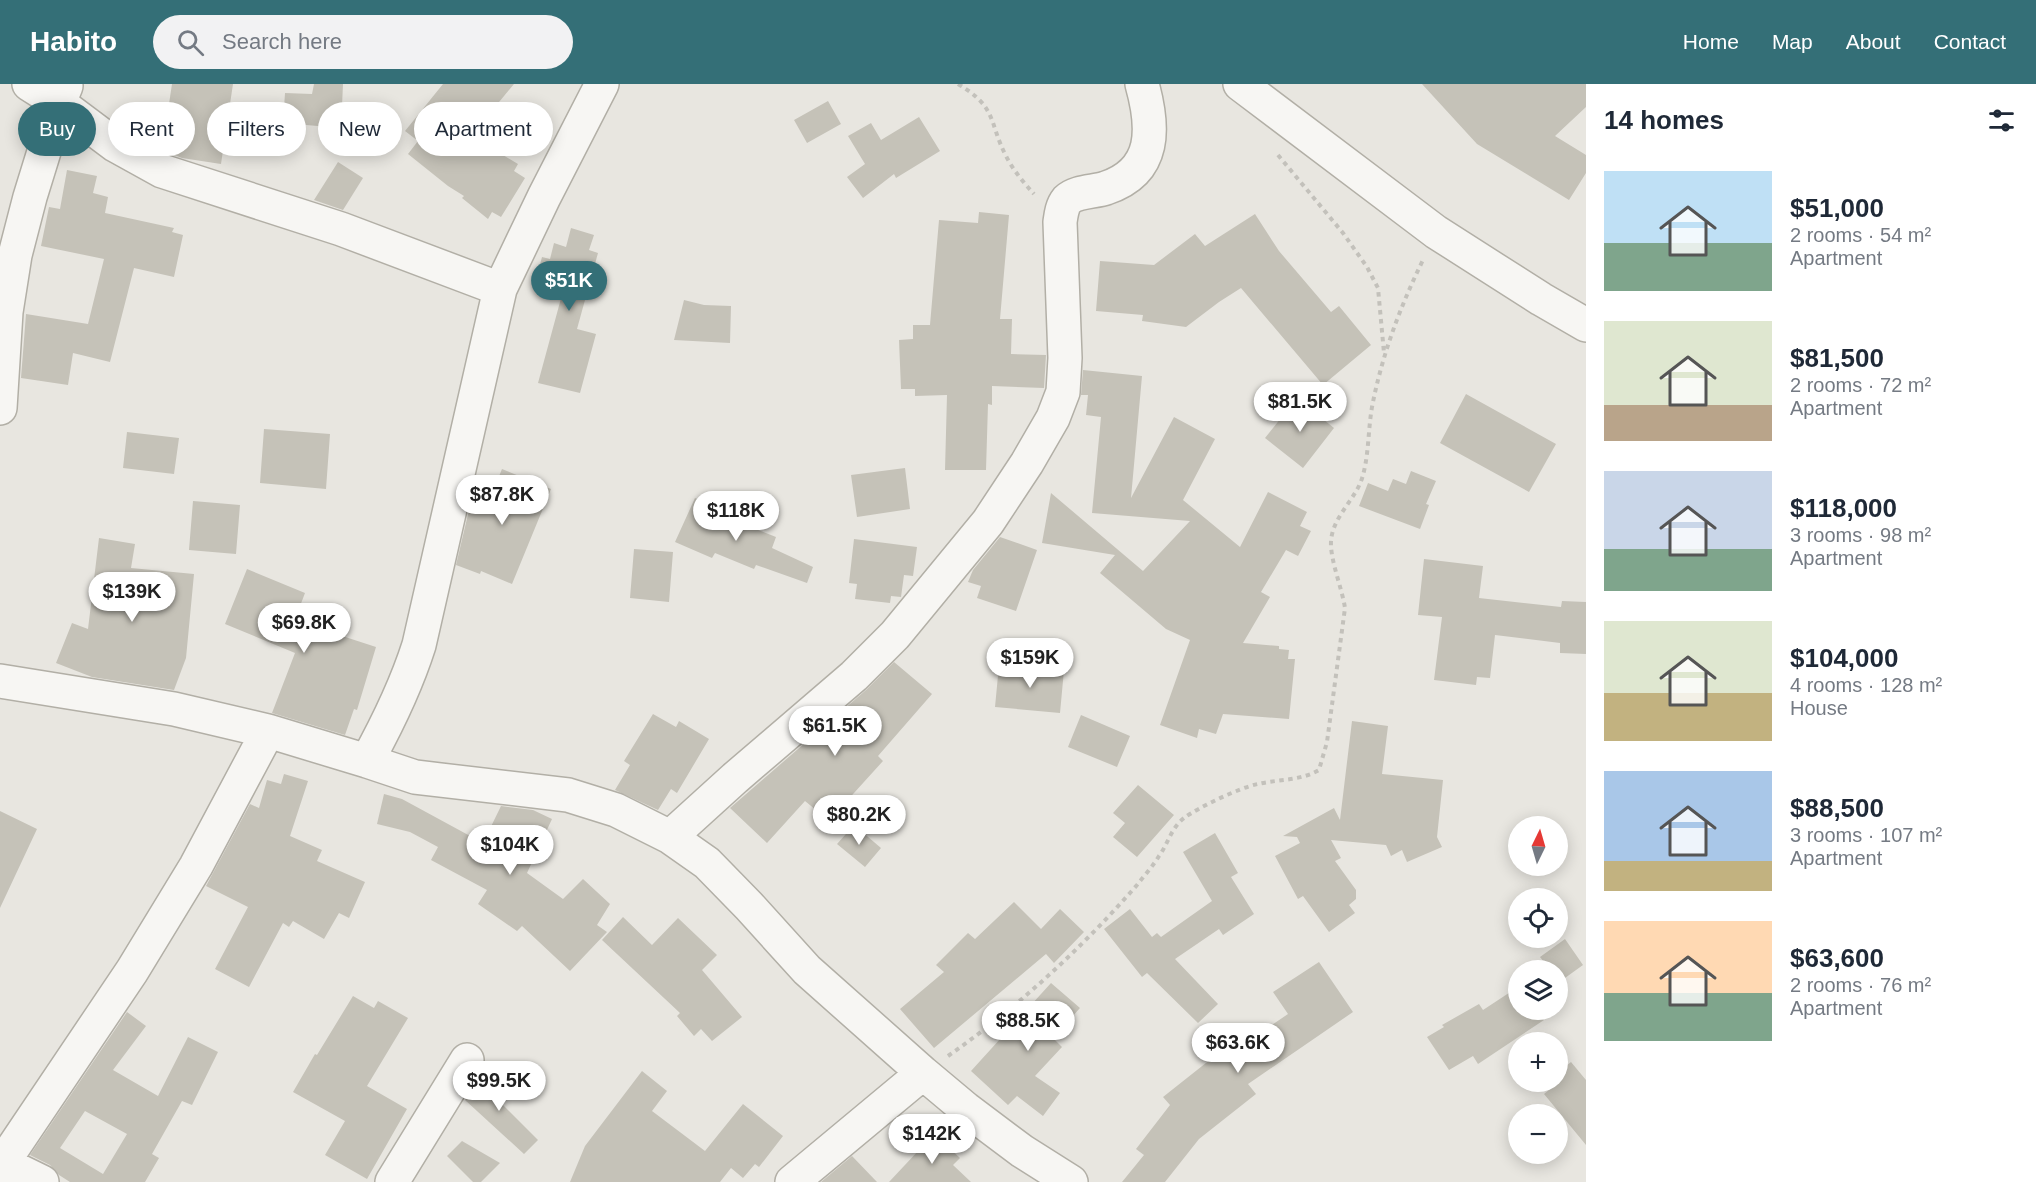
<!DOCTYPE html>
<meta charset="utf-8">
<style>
:root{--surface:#fff;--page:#f2f2f3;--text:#1f2937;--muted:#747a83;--accent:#346f77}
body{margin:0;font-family:Helvetica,sans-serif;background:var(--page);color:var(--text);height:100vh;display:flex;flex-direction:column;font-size:22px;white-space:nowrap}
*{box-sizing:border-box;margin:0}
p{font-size:20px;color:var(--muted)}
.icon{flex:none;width:33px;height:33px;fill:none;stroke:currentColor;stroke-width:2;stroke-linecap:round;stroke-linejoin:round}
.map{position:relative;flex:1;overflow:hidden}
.side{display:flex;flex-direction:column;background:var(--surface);width:450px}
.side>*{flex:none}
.banner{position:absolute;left:18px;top:18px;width:570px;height:54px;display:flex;gap:12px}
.needle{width:39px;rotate:5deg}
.fabs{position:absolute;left:1508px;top:732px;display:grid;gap:12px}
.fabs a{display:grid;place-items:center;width:60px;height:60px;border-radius:50%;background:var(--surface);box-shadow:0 3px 15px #0003;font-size:30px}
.price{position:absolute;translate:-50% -51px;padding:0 14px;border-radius:21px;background:#fff;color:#222;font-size:20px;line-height:39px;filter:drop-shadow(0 2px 3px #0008)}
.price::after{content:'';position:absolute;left:50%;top:36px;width:18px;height:14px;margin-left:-9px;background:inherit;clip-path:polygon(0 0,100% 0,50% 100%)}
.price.active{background:var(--accent);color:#fff}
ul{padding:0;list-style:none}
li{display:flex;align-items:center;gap:18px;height:150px;padding:0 18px}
li span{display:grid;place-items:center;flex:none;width:168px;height:120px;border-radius:0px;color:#555}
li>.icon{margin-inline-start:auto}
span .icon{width:72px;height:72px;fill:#fffc;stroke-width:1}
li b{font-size:26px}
h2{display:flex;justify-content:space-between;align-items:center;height:72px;padding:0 18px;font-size:26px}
.chip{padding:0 21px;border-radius:27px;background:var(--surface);box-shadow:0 3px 15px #0003;font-size:21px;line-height:54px}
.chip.active{background:var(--accent);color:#fff}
header{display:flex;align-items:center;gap:36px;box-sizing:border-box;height:84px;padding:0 30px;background:var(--accent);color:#fff}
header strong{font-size:28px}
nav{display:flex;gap:33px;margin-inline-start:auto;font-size:21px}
.search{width:420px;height:54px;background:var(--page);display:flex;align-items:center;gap:15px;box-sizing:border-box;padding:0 21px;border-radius:33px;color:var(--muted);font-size:22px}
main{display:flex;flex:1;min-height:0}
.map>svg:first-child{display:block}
.building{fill:#c5c2b8;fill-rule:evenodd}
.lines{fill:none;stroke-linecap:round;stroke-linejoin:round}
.minor-casing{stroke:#b2afa6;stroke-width:36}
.path{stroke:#c3c1bb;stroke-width:4;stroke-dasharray:4.5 4.5;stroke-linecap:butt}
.minor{stroke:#f7f6f3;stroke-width:33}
</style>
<header>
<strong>Habito</strong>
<div class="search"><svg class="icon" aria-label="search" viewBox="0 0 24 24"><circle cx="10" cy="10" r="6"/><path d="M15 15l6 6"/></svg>Search here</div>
<nav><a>Home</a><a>Map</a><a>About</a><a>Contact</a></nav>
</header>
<main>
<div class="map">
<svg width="1586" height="1098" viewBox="0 0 1586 1098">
<rect width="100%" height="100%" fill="#e8e6e0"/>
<path class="building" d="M172,0H233L221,80L182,74L162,66Z
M314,0H343L341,44L283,39L285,9L312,10Z
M443,0H514L471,52L518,80L514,87L525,94L501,133L492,128L488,135L462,114L464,112L448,102L408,70L418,57L405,47Z
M1422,0H1586V23L1555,52L1586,71V89L1569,116L1477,60Z
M828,17L841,40L807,59L794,36Z
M919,33L940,67L896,94L894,90L863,114L847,93L865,80L848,52L871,39L881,56Z
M338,78L363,94L343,126L314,116Z
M67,86L97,92L93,109L108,113L105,129L174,144L172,148L183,151L174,193L134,184L110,278L73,269L68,301L21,294L26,230L88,240L104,175L41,162L49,123L60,125Z
M979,128L1009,131L1000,235H1012L1011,270L1046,271L1044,304L992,302V321L988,320L986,386H945L947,311L915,312V305H901L899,256L913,255V241H930L939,136L978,139Z
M1255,130L1279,167L1331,228L1339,222L1371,261L1323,301L1241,204L1219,218L1186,243L1142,237L1143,231L1096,227L1100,177L1154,181L1195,150L1205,162Z
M571,144L594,151L589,166L598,169L577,245L596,250L580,309L538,299L563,207L535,199L542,173L550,175L554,159L566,163Z
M684,216L704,221L731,222L730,259L674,256Z
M1083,286L1142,292L1131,414L1174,333L1215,355L1183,416L1240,463L1268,408L1307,428L1300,442L1311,447L1298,472L1286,466L1261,508L1270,513L1243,559L1279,562V565L1289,566L1288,575H1295L1289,635L1223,630L1216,650L1199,645L1197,654L1160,641L1190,556L1166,545L1100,489L1115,471L1042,459L1051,409L1143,487L1190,437L1092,429L1101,333L1086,331L1088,311H1081Z
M1466,310L1556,360L1529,408L1440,359Z
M1297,314L1334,344L1303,384L1265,354Z
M264,345L330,350L326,405L260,399Z
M127,348L179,354L174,390L123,384Z
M905,384L910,425L857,433L851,391Z
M502,385L551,405L512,500L481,487L480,490L456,481L474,405L491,412Z
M1411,387L1436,397L1426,420L1429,421L1420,445L1359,422L1368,399L1388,407L1393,395L1406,400Z
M695,414L732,431L730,435L776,453L772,464L813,483L807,499L756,481L754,485L715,469L712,474L675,458Z
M193,417L240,421L236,470L189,466Z
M1000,453L1037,466L1016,527L977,514L981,502L968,498L973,486Z
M99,454L135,460L131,484L194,490L186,574L174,606L92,593L56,579L72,539L88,545Z
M854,455L917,463L913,492L904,491L901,513L891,512L890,519L855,515L857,500L849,499Z
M634,465L673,468L669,518L630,514Z
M1424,475L1483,482L1479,514L1561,523L1562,517L1586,518V570L1560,569V559L1495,551L1490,594L1477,593L1476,601L1434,596L1442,533L1418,531Z
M247,485L305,509L297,530L335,545L333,549L376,563L357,626L354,625L345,651L272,629L295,569L225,540Z
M894,578L932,610L878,672L883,677L844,720L853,728L839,745L805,717L767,759L730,724L866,606Z
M999,581L1064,586L1060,629L995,623Z
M653,630L676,643L679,637L709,655L677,709L671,705L658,726L615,706L630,681L624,677Z
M1081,631L1130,652L1117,683L1068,663Z
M1352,637L1388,642L1382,690L1443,696L1437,753L1442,763L1407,778L1402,766L1391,772L1386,761L1331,756L1341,774L1335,777L1356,806V815L1349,821L1355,829L1329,848L1303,812L1298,815L1275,772L1300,759L1297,753L1283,752L1334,724L1340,736Z
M284,690L308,697L290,752L322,766L317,777L365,798L349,834L339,829L324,855L293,837L289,843L283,839L249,903L215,885L248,823L206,802L250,720L259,724L267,696L281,700Z
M1138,701L1174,731L1137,773L1113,753L1125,739L1113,729Z
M384,710L402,715L483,759L501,722L533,726L552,735L527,789L563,815L583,795L610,820L597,841L607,848L570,887L522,842L517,847L478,820L487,806L431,776L438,763L410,748L377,740Z
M0,727L37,745L0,824Z
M854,741L881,764L865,783L837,760Z
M1215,749L1238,789L1231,793L1254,830L1223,851L1219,845L1175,875L1218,920L1198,939L1147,889L1142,893L1104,845L1130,825L1152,853L1157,849L1161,853L1212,817L1183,768Z
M1014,818L1041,845L1060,825L1084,848L1054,879L1046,870L934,964L900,925L944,888L936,881L968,849L975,855Z
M623,833L652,861L678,834L717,871L702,886L742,933L712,957L701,945L694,952L677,932L680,929L602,856Z
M1565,855L1583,881L1558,899L1557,886H1550L1540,873Z
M1319,878L1353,928L1248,1000L1256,1010L1199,1055L1165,1098H1122L1144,1071L1136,1065L1170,1021L1163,1013L1216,971L1220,976L1288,930L1273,908Z
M1051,899L1080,924L1053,954L1062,963L1035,992L1060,1009L1043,1032L1017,1012L1008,1021L971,987Z
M1518,903V926H1537L1544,936L1478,980L1473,972L1449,986L1427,953L1444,943L1442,941L1479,920L1483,926Z
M353,912L374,924L378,917L408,934L367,1002L407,1025L367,1095L325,1071L345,1037L293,1008L315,970L317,971Z
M127,928L146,942L113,986L158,1012L188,953L218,968L192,1021L182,1017L152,1070L159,1074L145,1098H70L59,1091L50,1081L30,1071ZM85,1027L127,1050L103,1090L60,1064Z
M1571,978L1586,996V1061L1544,1010L1555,1001L1552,998H1557V989Z
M483,985L507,1006L498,1016L538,1056L524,1070L465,1016Z
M642,987L667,1007L652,1027L705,1067L743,1020L783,1052L759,1083L755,1080L743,1094L731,1084L720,1098H570L585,1062Z
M934,1050L960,1074L953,1081L971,1098H889Z
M462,1057L500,1079L481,1098H473L447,1072Z
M852,1072L877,1098H821Z"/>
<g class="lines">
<g class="minor-casing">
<path id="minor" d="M29,0L59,19L115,61L162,87L341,145L500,205
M1240,0L1436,148L1541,215L1586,241
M0,324L6,228L15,171L30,113L59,19L66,2
M0,597L174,625L268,647L367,677L415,693L568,711L616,726L670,753L707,779L749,822L807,886L923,989L966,1025L1022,1067L1071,1098
M367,677C388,639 406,602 419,561L500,205L544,113L602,0
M670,753L735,694L854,592L895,551L988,438L1027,379L1053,334L1063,308L1065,274L1060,138C1061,131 1062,122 1067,116C1076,107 1095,108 1106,104C1157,87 1154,43 1142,0
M3,1079L42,1098
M0,1083L132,887L196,782L268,647
M392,1098L467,976
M792,1098L923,989"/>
</g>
<path class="path" d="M958,0C998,24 988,37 1006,72C1013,86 1024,99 1034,110
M1278,71L1343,149L1367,183L1378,204L1384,269
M948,972C1018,923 1081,865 1137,801C1144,792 1153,782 1159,772C1168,760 1171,744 1184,734C1197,724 1241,703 1258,700C1279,695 1300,697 1319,686L1327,658L1345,524C1342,504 1330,476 1331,457C1333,431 1357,415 1363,391C1369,369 1368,346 1372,323C1382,271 1400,223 1423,176"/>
<use href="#minor" class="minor"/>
</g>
</svg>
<div class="fabs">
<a><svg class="needle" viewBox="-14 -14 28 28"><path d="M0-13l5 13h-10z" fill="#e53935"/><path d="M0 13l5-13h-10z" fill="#747a83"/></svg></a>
<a><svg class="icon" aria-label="locate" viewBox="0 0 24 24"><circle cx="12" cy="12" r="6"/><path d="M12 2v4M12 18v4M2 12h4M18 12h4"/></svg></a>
<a><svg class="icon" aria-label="layers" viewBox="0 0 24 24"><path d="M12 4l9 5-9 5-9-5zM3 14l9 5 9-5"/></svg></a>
<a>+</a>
<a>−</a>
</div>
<b class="price active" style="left:569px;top:228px">$51K</b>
<b class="price" style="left:1300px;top:349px">$81.5K</b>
<b class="price" style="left:502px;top:442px">$87.8K</b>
<b class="price" style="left:736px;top:458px">$118K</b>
<b class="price" style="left:132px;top:539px">$139K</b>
<b class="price" style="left:304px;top:570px">$69.8K</b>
<b class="price" style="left:1030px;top:605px">$159K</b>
<b class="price" style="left:835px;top:673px">$61.5K</b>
<b class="price" style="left:859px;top:762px">$80.2K</b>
<b class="price" style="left:510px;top:792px">$104K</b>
<b class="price" style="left:1028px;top:968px">$88.5K</b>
<b class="price" style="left:1238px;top:990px">$63.6K</b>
<b class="price" style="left:499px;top:1028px">$99.5K</b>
<b class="price" style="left:932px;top:1081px">$142K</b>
<div class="banner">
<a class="chip active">Buy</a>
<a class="chip">Rent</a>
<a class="chip">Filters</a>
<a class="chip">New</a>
<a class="chip">Apartment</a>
</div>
</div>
<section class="side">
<h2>14 homes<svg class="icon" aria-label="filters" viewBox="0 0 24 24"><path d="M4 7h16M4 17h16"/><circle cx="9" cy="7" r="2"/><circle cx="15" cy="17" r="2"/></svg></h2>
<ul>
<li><span style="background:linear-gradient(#bfe0f5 60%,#7fa58c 0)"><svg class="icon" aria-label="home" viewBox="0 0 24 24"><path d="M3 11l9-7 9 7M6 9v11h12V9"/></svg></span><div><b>$51,000</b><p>2 rooms · 54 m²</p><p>Apartment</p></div></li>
<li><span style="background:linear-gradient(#dfe7d0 70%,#b9a48a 0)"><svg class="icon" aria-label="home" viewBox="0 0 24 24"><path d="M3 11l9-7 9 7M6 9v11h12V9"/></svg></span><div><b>$81,500</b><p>2 rooms · 72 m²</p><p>Apartment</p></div></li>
<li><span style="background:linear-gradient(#c9d6e8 65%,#7fa58c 0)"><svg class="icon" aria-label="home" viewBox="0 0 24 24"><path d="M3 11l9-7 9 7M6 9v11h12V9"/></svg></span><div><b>$118,000</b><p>3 rooms · 98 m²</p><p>Apartment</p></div></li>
<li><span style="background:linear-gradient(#dfe7d0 60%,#c2b280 0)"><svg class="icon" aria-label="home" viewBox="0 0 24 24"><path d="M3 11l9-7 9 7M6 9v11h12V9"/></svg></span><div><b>$104,000</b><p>4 rooms · 128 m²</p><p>House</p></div></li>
<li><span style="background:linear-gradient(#a9c7e8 75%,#c2b280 0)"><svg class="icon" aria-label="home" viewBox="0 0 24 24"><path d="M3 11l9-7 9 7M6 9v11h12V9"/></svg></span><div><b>$88,500</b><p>3 rooms · 107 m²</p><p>Apartment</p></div></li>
<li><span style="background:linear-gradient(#ffd9b3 60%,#7fa58c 0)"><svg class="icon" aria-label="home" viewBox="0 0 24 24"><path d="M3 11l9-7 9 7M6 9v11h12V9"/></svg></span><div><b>$63,600</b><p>2 rooms · 76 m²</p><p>Apartment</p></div></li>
</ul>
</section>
</main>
